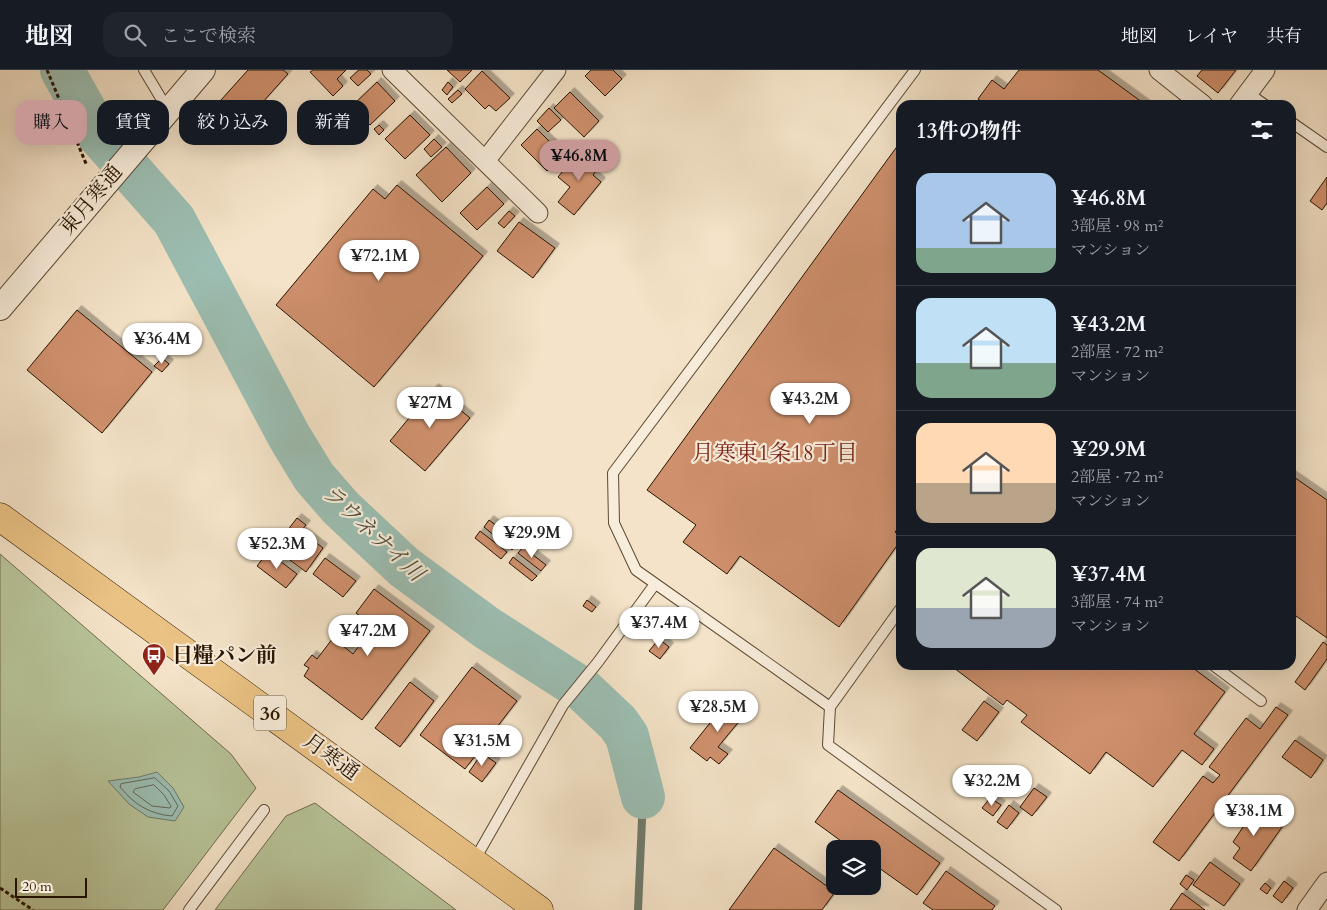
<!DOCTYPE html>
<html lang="ja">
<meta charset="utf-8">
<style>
:root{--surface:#171b24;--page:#20242c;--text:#f1f3f6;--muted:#9ea1a6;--line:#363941;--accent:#c59692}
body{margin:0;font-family:Cardo,"Noto Serif JP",serif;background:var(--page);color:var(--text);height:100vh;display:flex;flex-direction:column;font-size:19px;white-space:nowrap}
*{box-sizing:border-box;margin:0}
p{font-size:16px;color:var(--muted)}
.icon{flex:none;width:28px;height:28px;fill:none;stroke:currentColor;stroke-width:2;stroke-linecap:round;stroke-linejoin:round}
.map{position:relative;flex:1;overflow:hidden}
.panel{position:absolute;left:896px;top:30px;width:400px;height:570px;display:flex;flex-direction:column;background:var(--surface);border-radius:15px;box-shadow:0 5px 20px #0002}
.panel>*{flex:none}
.hud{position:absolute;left:15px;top:30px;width:475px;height:45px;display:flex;gap:10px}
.tools{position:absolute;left:826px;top:770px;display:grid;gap:10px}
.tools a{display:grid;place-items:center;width:55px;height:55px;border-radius:10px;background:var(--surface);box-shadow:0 5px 20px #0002;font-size:25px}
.scale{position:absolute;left:15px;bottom:12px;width:72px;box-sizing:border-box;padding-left:5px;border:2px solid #281401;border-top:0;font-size:14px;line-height:18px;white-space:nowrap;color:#281401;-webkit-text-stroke:4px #f8eddb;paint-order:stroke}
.price{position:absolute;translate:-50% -42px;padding:0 11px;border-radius:18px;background:#fff;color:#222;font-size:16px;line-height:32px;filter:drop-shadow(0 1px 2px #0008)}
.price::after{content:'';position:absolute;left:50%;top:30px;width:15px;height:11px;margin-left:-8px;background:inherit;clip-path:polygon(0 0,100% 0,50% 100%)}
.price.selected{background:var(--accent);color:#111}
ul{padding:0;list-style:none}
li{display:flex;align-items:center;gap:15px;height:125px;padding:0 20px}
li+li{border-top:1px solid var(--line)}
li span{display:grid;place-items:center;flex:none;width:140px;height:100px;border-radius:15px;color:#555}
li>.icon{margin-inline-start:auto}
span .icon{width:60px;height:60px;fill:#fffc;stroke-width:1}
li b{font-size:21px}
h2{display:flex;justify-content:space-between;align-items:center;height:60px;padding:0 20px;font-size:21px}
.tag{padding:0 18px;border-radius:15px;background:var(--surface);box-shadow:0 5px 20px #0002;font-size:18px;line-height:45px}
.tag.selected{background:var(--accent);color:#111}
header{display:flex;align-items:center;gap:30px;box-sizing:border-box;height:70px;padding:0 25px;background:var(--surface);border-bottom:1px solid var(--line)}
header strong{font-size:24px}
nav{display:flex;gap:28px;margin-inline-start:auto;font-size:18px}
.search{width:350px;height:45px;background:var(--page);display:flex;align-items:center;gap:12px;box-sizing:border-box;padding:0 18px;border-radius:15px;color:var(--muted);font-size:19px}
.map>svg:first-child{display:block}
.green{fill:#b8c499;stroke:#706c4d}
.water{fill:#9cbeb2;stroke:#6e7a6b}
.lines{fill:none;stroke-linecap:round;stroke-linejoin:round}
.shore{stroke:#62695a;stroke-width:1}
.stream{stroke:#6e7a6b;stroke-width:8}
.river{stroke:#9cbeb2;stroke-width:44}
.building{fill:#cf906d;stroke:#281401;filter:url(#shadow)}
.service-casing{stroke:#5b4833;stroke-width:12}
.minor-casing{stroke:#5b4833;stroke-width:21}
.tertiary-casing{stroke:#5b4833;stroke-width:26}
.trunk-casing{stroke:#281401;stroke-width:29}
.path{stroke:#281401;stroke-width:3;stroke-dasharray:4 2.5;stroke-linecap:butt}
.service{stroke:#f8eddb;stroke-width:10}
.minor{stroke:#f8eddb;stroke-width:19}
.tertiary{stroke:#f8eddb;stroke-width:24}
.trunk{stroke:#eac284;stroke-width:28}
.labels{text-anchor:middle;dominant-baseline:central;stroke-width:4.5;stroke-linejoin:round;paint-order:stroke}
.shield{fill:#f8eddb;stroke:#665542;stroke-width:1}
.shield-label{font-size:20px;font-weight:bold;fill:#281401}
.street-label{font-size:21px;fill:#281401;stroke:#f8eddb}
.poi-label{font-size:21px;font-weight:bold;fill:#281401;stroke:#f8eddb;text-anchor:start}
.neighbourhood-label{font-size:22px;fill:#7a1f14;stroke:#f8eddb}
.water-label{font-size:22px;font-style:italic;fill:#51503f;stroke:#f8eddb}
</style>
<header>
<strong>地図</strong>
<div class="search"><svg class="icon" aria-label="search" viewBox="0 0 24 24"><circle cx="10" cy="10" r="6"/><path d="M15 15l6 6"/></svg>ここで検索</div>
<nav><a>地図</a><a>レイヤ</a><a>共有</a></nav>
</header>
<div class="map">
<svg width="1327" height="840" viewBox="0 0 1327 840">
<defs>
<filter id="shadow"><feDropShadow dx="4.5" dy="-4.5" stdDeviation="0" flood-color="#0004"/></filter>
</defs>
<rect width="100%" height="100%" fill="#f4e3c8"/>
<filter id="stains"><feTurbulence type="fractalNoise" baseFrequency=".004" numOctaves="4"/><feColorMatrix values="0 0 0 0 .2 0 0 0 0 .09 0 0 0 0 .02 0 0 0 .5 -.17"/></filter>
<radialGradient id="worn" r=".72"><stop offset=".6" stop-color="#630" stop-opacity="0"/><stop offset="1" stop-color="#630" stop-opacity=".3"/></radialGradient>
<path class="green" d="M0,484L231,684L256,718L163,840H0Z
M315,733L456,840H215L286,746Z"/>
<path class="water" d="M157,702L173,718L184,737L175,751L148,747L129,734L108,711L139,707Z"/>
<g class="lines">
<path class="shore" d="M155,708L169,721L178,736L172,746C149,744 134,734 120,717L121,714Z
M154,715L164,725L171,736L170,738L152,736L133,722L135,719Z"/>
<path class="stream" d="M638,840L643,727"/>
<path class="river" d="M62,0L98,64L174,150L289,366L314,407L341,438L404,497L487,558L582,619L618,653L627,666L643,727"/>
</g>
<path class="building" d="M248,0H283L288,4L245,52L221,30Z
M313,0H346L337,9L343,16L333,26L310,2Z
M359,0H367L371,4L358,16L350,8Z
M447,0H472L460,12Z
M591,0H613L622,9L605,26L585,6Z
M1019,0H1098L1146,35H987L978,29L992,10L1004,19Z
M1202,0H1236L1218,23L1197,6Z
M482,1L510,28L496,41L489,35L485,39L465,19Z
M377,12L395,31L370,55L351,37Z
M448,12L453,17L447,25L442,20Z
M458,20L462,24L452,33L448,29Z
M570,22L599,51L584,67L554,38Z
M549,38L561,50L548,62L537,51Z
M410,45L430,65L405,89L385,69Z
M379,55L384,60L379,65L374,59Z
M537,59L563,85L547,101L521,75Z
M434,69L442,77L431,87L424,79Z
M901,71V454L895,462L901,467V470L839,557L740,486L727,504L683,472L696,455L647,420Z
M446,77L471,103L442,132L416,105Z
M580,80L600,96L593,105L601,112L574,145L558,132L570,117L558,107Z
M1327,107V133L1322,140L1310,131Z
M397,115L483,186L374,317L276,235L373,119L385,129Z
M487,117L504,134L477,160L460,143Z
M509,141L515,146L504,158L498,153Z
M519,152L555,178L533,208L497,181Z
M77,240L152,302L102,363L27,300Z
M162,288L169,294L162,302L154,296Z
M434,318L470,348L425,401L390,371Z
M1291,405L1327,430V568L1296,546L1291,553Z
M297,448L306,455L301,461L323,478L306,502L274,478Z
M489,450L518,472L512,480L484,457Z
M480,461L507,482L501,489L475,468Z
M523,477L546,495L541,501L518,483Z
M268,482L297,504L286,518L257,496Z
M513,487L537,506L532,511L509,493Z
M325,488L356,511L343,527L313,504Z
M374,519L430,561L362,650L304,606L309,598L304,595L312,585L317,589L333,568L353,584L374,556L356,543Z
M587,530L596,537L592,542L583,536Z
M659,569L669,577L660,589L649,581Z
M1323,572L1327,575V589L1305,620L1295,612Z
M950,595H1189L1225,622L1194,664L1214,679L1202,695L1182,680L1153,717L1106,682L1090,704L1021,652L1027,645L1007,630L1003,635Z
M472,597L517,631L465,699L420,665Z
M410,612L434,631L400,677L375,658Z
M729,629L746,643L718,677L728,684L719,694L710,687L707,691L690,678Z
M984,631L999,642L977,671L962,660Z
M1276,637L1288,645L1179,791L1153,772L1203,706L1213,713L1220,705L1209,697L1246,648L1260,659Z
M1295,670L1323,690L1311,708L1282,687Z
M482,683L496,693L482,712L469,702Z
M1034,718L1047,727L1032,746L1020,737Z
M838,720L940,793L917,825L872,793V779H852L815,752Z
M990,728L1001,735L993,746L982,738Z
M1009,735L1019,743L1007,759L997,752Z
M1250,735L1282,757L1251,801L1233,788L1240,778L1233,772L1243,757L1237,753Z
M774,778L835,822L822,840H729Z
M1210,792L1240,814L1224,836L1193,815Z
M946,801L995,836L992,840H933L923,833Z
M1186,805L1194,810L1187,820L1180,814Z
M1284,811L1293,818L1282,833L1273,826Z
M1265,813L1271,818L1267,824L1260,819Z
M1182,823L1205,840H1170Z"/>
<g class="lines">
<g class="service-casing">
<path id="service" d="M144,0L168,40
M1248,23L1265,35
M1291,52L1327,77
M901,538L830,637L636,500L614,453L613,403L915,0
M1213,595L1261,631
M830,637L828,675L1056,840
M474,791L563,635L598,592L655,514
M189,840L264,740"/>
</g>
<g class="minor-casing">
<path id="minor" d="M392,0L538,143
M1159,0L1203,35
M1239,35L1265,0
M485,91L556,0
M1307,840L1327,812"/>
</g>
<g class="tertiary-casing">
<path id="tertiary" d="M0,238L203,0"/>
</g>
<g class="trunk-casing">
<path id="trunk" d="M0,447L539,840"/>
</g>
<path class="path" d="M47,0L87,96
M0,818L33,840"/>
<use href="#service" class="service"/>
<use href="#minor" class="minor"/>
<use href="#tertiary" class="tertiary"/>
<use href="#trunk" class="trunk"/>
</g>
<defs>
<g id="bus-pin" transform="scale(1.25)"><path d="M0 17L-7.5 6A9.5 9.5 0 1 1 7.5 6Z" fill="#8f2418" stroke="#f8eddb"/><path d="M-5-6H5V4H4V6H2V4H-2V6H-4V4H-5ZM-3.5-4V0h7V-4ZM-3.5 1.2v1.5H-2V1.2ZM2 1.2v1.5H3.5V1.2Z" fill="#fff"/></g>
</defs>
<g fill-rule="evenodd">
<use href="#bus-pin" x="154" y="585"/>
</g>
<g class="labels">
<rect class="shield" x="254" y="625.5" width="32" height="35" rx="4"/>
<g class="shield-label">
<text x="270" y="643">36</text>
</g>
<g class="street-label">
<text transform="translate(91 130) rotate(-50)">東月寒通</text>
<text transform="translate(331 687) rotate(36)">月寒通</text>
</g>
<g class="poi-label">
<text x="172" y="585">日糧パン前</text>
</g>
<g class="neighbourhood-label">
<text x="775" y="383">月寒東1条18丁目</text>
</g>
<g class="water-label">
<text transform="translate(373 463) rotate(43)">ラウネナイ川</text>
</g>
</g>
<rect width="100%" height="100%" filter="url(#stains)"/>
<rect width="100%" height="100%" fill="url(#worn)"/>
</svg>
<div class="tools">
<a><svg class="icon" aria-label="layers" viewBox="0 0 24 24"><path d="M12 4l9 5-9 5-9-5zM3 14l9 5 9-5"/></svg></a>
</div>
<div class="scale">20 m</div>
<b class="price selected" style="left:579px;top:112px">¥46.8M</b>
<b class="price" style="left:379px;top:212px">¥72.1M</b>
<b class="price" style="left:162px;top:295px">¥36.4M</b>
<b class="price" style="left:810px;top:355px">¥43.2M</b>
<b class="price" style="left:430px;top:359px">¥27M</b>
<b class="price" style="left:532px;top:489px">¥29.9M</b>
<b class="price" style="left:277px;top:500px">¥52.3M</b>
<b class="price" style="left:659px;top:579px">¥37.4M</b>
<b class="price" style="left:368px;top:587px">¥47.2M</b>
<b class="price" style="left:718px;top:663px">¥28.5M</b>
<b class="price" style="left:482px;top:697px">¥31.5M</b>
<b class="price" style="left:992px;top:737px">¥32.2M</b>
<b class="price" style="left:1254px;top:767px">¥38.1M</b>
<div class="hud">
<a class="tag selected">購入</a>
<a class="tag">賃貸</a>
<a class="tag">絞り込み</a>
<a class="tag">新着</a>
</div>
<section class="panel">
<h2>13件の物件<svg class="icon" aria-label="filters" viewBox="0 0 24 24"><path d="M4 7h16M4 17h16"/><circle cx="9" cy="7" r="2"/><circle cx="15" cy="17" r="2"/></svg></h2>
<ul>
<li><span style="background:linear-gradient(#a9c7e8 75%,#7fa58c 0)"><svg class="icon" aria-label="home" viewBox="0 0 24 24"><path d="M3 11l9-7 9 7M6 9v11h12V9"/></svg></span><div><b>¥46.8M</b><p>3部屋 · 98 m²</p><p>マンション</p></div></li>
<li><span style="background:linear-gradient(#bfe0f5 65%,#7fa58c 0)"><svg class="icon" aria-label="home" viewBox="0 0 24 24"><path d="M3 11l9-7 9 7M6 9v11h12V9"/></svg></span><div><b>¥43.2M</b><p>2部屋 · 72 m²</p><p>マンション</p></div></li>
<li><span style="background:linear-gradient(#ffd9b3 60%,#b9a48a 0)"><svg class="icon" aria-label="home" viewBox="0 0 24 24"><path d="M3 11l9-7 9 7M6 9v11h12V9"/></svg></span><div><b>¥29.9M</b><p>2部屋 · 72 m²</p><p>マンション</p></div></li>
<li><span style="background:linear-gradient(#dfe7d0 60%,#9aa5b1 0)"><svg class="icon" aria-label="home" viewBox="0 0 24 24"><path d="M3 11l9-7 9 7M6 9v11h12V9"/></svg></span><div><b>¥37.4M</b><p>3部屋 · 74 m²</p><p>マンション</p></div></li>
</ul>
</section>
</div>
